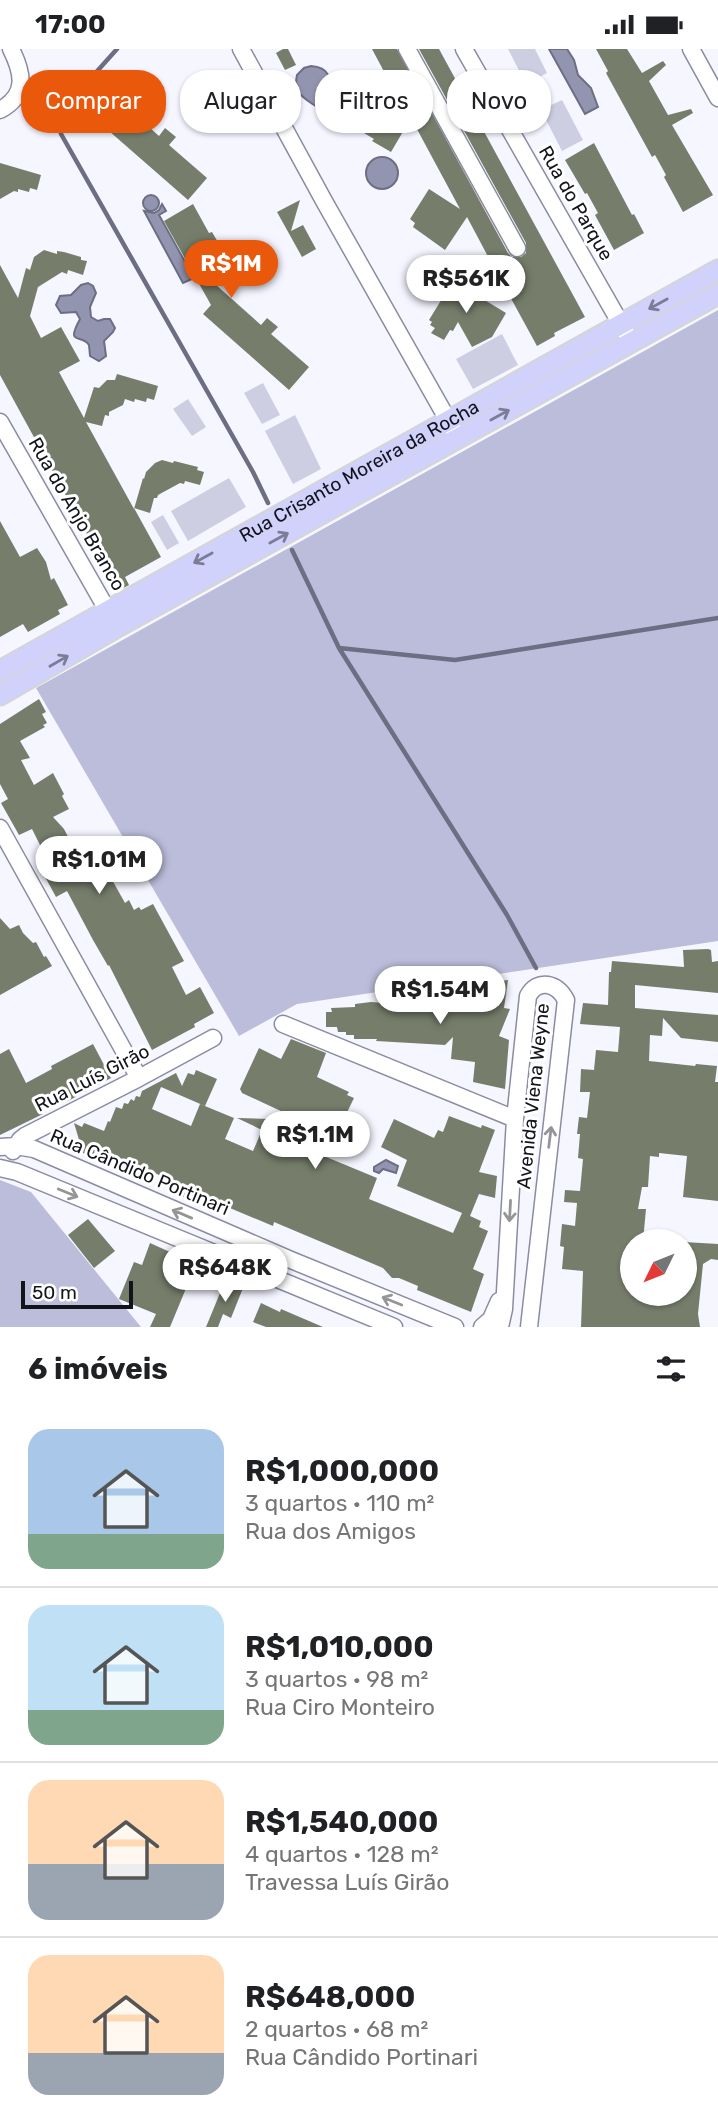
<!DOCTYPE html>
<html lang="pt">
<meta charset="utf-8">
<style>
:root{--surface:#fff;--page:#f2f2f2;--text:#202124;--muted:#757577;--line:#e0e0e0;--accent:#ea580c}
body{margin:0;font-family:Rubik,sans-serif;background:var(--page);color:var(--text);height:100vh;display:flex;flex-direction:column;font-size:26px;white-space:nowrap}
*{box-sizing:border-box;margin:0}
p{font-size:23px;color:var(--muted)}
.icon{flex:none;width:38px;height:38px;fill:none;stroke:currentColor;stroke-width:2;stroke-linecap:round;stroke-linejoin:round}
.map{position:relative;height:1278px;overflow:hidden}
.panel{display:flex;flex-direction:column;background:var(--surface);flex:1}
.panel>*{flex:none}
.banner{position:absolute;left:21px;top:21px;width:677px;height:63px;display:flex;gap:14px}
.needle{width:46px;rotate:227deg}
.controls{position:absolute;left:620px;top:1180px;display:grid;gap:14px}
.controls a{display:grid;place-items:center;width:77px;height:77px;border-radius:50%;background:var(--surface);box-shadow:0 2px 5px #0004;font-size:35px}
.scale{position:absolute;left:21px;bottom:18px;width:112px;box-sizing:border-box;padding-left:7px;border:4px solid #13141b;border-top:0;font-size:19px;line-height:24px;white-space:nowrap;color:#13141b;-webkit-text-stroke:5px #fff;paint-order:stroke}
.price{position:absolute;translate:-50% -60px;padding:0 16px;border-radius:24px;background:#fff;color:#222;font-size:23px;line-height:46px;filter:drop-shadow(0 2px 4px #0008)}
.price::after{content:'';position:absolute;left:50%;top:42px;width:21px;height:16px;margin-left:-10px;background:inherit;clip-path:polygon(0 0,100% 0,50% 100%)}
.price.selected{background:var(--accent);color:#fff}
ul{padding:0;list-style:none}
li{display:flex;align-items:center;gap:21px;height:175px;padding:0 28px}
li+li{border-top:2px solid var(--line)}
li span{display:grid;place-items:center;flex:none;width:196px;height:140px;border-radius:21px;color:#555}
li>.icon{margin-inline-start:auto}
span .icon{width:84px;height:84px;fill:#fffc;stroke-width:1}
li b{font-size:30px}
h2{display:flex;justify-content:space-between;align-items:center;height:84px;padding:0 28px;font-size:30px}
.tag{padding:0 24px;border-radius:28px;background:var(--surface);box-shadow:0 2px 5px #0004;font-size:24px;line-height:63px}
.tag.selected{background:var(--accent);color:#fff}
.status{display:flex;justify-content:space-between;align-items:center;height:49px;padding:0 35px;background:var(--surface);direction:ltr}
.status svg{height:19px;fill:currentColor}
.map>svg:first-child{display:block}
.green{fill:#cdcee2}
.forest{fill:#bbbdda}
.water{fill:#9395b0;stroke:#6d6e83;stroke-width:2}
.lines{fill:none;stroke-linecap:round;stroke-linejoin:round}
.stream{stroke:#6d6e83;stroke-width:4.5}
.building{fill:#767e6b}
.minor-casing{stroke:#8b8ca1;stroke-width:19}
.major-casing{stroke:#d5d5d6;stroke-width:23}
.minor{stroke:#fff;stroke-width:16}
.major{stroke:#d0d2fb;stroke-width:19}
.oneway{stroke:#7b7c96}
.oneway2{stroke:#959598}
.labels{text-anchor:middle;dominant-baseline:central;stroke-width:6;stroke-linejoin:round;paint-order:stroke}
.street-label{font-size:19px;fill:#13141b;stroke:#fff}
</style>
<div class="status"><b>17:00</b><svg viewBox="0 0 49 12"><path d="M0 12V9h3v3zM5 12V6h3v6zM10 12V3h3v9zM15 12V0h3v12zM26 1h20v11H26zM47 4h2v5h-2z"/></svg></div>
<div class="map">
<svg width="718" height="1278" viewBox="0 0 718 1278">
<rect width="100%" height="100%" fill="#f5f6ff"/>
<path class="green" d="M508,0H535L547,24L526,35Z
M562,51L583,91L562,102L541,61Z
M502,285L518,316L473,340L456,310Z
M263,334L280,366L262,375L244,344Z
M188,350L206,378L192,387L173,360Z
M295,366L321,420L293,435L265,382Z
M229,429L246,458L188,492L171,462Z
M163,466L179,494L167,501L151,473Z"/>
<path class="forest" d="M718,261V892L297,955L239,987L36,639Z
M0,1131L31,1143L141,1278H0Z"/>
<path class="water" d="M549,0H567L574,11L578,26L591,39L598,58L585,65Z
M311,17C336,19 328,36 329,53C330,61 335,67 339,74L335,78L330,77C327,69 324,63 317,58C304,49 293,45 297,26L304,19Z
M366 124a16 16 0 1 1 32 0a16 16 0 1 1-32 0Z
M143 154a8 8 0 1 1 16 0a8 8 0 1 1-16 0Z
M162,155L166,162L159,166L194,229L183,234L144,162L154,164L159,161Z
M88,234L93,237L96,244L90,258L91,268L98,272L104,270H110L115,279L113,283L104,292L106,307L99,312L90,307C90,306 89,297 89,296C82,284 65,298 80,270L76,263L61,264L56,256L60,247L71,246L81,236Z
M386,1111L398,1117L396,1124L383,1120L379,1124L374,1122V1118Z"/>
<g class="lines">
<path class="stream" d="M117,0L91,29L58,50L61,85L253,423L268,454
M292,501L339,599L455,611L718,569
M339,599L507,866L536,919"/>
</g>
<path class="building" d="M283,0H288L296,16L285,21L276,4Z
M372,0H397L508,204L512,208H521L526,204V194L419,0H439L585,268L554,284L555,287L537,297L503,235L486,225L492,215L467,168L445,201L413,178L415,174L410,170L429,140L460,160L411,69L391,103L372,92L374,90L359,81L361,76L356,73L374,42L380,45L388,30Z
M596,0H627L642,24L663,12L666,16L649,32L668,66L691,60L693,64L672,76L713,146L683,163L664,128L666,126L655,106L652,108L606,24L608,22Z
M121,53L159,87L165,79L176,88L169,96L207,129L188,151L101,75Z
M594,94L632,166L634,165L644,184L614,201L595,166L598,164L587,144L585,145L565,111Z
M0,114L41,126L37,141L30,139L29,143L18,140V143L14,142L0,150Z
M300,151L291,182L303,176L316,200L302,208L277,163Z
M193,155L209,184L212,183L219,195L216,197L232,226L215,235L261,276L267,269L278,278L271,285L309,318L289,341L203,265L211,256L164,172Z
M44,201L57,205V202L64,203L81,208V211L87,212L83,226L68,221L67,225L62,223L38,238L30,267L41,289L61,278L80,312L59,323L84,369L94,338L99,339L107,331H115L117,325L158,337L154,351L147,349L146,353L135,350L134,353L125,350L123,356L109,363V367L105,366L102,377L86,373L134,460L143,429L144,430L146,423L155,414L162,411L173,414L174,412L198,418L197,421L204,423L200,436L185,432L184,435L180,434L158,446L157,449H154L150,464L134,459L161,508L125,528L129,536L118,542L0,326V216L18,249L26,219L30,221L34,208Z
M463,231L476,239L473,244L506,264L492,288L472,298L458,273L453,282L450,281L444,291L431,284L435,279L430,276L432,273L429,271L451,235L454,237L455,234L460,236Z
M0,472L20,508L37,499L46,513L51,531L54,529L68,556L58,561L60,565L28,583L23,575L0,588Z
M39,650L46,663L42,665L47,674L43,676L45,678L20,692L30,709L21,711L34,736L53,724L64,745L62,747L69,760L53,768L64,780L77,805L93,797L98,807L105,803L113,816L106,820L125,854L129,851L134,861L139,858L141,861L153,855L184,912L172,918L186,946L200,938L214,964L194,975L195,978L152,1001L109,916L108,917L93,891L67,842L56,848L43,824L51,825L41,804L43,802L32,780L19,786L1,754L8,750L0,735V675Z
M0,869L10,880L19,876L23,884L33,894L36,893L44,908L46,907L52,917L0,946Z
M708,900L711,901L712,913L718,912V944L635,936V959L718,966V993L681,989L663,969L662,987L650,986L649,1012L695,1017L696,1015L717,1017L715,1033H718V1152L683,1148L687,1107L659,1104V1108L650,1107L648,1138H642L638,1160H646L643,1192H632V1204L623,1203L631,1220L630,1244H684V1193L718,1195V1211L711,1210L703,1215L698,1265L700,1278H581L583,1222L562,1220L564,1198L560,1197L562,1175L575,1177L577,1154L564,1153L565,1141L580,1142L583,1110L578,1109L580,1085H577L579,1068L587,1069L590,1043H580L581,1020L594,1021L596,1001L618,1003L620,978L580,975L583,954L608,956L609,923H611L612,912L684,918L683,901Z
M508,931L504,959L510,960L499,987L509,991L505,1040L473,1033L475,1013L451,1010L453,988L445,996L376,992L377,990H354V986H346V983H338L337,978H326V963H332L331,959L355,958V955L371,953L422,957L423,944L464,939L486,940L487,934Z
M291,990L326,1004L317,1028L349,1043L347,1046L354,1049L334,1090L278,1088L377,1129L369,1150L453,1184L462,1164L397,1137L407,1111L381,1098L394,1070L434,1089L438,1081L443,1083L449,1067L481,1079L482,1076L495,1081L479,1123L497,1127L495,1149L479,1145L470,1167L481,1172L479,1178L488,1182L473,1220L484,1225L471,1263L417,1241L418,1237L399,1229H392L383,1219L274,1173L273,1177L218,1154L215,1163L197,1156L198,1154L179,1146L183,1137L133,1114L96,1100L93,1108L83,1104L74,1074L82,1078L84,1074L104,1082L108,1072L110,1073L116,1058L122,1060L124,1054L128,1055L131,1050L134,1052L136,1047L140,1048L142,1042L176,1024L182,1037L188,1024L194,1026L196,1021L217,1030L205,1057L161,1038L152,1060L191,1077L200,1055L234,1069L225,1090L253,1102L262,1081L237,1069L300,1071L242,1044L240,1040L259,999L281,1010Z
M93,995L111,1029L68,1052L65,1043L37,1058L43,1065L0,1086V1005L9,1000L26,1034L52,1020L51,1017Z
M88,1170L115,1202L94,1219L68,1186Z
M150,1194L181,1208V1206L197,1213L170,1278H150L156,1265L119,1250L134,1213L142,1216Z
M225,1232L243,1239L231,1269L223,1265L218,1278H206Z
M261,1254L280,1263L281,1260L323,1278H266L253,1273Z"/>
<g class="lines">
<g class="minor-casing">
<path id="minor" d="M241,0L324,152L453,380
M407,0L517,199
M464,0L626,284
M691,0L718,49
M0,61C28,46 23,24 11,0
M0,373L113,571
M0,779L139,1029
M283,975L515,1070
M0,1098L16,1097L34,1100L291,1211L455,1278
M13,1102L20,1091L25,1087L139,1029L213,989
M0,1119L17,1123L394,1278
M482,1278L491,1270L499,1252
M500,1278L504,1260L515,1070L528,947C538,929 557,934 566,951L529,1278"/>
</g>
<g class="major-casing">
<g id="major">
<path id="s1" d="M0,622L718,221"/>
<path d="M0,646L117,578L718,245"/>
</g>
</g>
<use href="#minor" class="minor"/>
<use href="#major" class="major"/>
</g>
<defs><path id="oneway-shaft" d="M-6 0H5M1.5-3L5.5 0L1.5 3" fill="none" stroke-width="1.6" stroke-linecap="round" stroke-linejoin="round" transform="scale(1.75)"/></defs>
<g class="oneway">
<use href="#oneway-shaft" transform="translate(658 255) rotate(151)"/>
<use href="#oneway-shaft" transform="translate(500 366) rotate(-29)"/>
<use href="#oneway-shaft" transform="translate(279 489) rotate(-29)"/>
<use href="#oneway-shaft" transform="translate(203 509) rotate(151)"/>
<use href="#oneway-shaft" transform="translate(59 612) rotate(-30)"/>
</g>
<g class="oneway2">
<use href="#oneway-shaft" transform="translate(550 1088) rotate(-83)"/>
<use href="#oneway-shaft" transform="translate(68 1144) rotate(22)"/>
<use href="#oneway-shaft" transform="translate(510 1162) rotate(93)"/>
<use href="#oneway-shaft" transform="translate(182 1165) rotate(-157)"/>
<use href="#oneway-shaft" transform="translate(392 1252) rotate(-158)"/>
</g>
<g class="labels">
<g class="street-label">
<text transform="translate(576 154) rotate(60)">Rua do Parque</text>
<text stroke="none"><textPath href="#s1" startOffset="411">Rua Crisanto Moreira da Rocha</textPath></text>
<text transform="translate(77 465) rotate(60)">Rua do Anjo Branco</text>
<text transform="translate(92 1029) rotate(-27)">Rua Luís Girão</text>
<text transform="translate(533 1047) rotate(-84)">Avenida Viena Weyne</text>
<text transform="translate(140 1123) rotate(23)">Rua Cândido Portinari</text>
</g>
</g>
</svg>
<div class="controls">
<a><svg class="needle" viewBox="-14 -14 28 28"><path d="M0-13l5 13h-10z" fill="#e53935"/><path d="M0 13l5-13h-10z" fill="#757577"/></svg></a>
</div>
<div class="scale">50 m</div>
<b class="price selected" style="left:231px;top:251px">R$1M</b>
<b class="price" style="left:466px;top:266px">R$561K</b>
<b class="price" style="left:99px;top:847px">R$1.01M</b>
<b class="price" style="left:440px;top:977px">R$1.54M</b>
<b class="price" style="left:315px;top:1122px">R$1.1M</b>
<b class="price" style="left:225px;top:1255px">R$648K</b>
<div class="banner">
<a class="tag selected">Comprar</a>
<a class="tag">Alugar</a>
<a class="tag">Filtros</a>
<a class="tag">Novo</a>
</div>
</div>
<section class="panel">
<h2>6 imóveis<svg class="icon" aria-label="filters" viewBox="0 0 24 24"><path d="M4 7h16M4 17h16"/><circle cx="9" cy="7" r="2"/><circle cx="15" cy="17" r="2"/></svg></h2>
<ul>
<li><span style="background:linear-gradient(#a9c7e8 75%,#7fa58c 0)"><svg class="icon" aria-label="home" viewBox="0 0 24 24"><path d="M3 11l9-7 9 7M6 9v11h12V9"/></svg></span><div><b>R$1,000,000</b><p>3 quartos · 110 m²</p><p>Rua dos Amigos</p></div></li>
<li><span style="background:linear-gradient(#bfe0f5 75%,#7fa58c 0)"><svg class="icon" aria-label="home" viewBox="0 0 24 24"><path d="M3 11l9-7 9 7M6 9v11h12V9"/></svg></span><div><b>R$1,010,000</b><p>3 quartos · 98 m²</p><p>Rua Ciro Monteiro</p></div></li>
<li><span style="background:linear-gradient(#ffd9b3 60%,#9aa5b1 0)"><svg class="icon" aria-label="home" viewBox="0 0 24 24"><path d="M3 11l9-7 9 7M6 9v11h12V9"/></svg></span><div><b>R$1,540,000</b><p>4 quartos · 128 m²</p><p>Travessa Luís Girão</p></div></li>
<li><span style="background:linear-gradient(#ffd9b3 70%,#9aa5b1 0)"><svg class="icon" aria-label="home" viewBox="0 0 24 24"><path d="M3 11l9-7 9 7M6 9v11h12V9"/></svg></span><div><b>R$648,000</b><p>2 quartos · 68 m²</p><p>Rua Cândido Portinari</p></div></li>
</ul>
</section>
